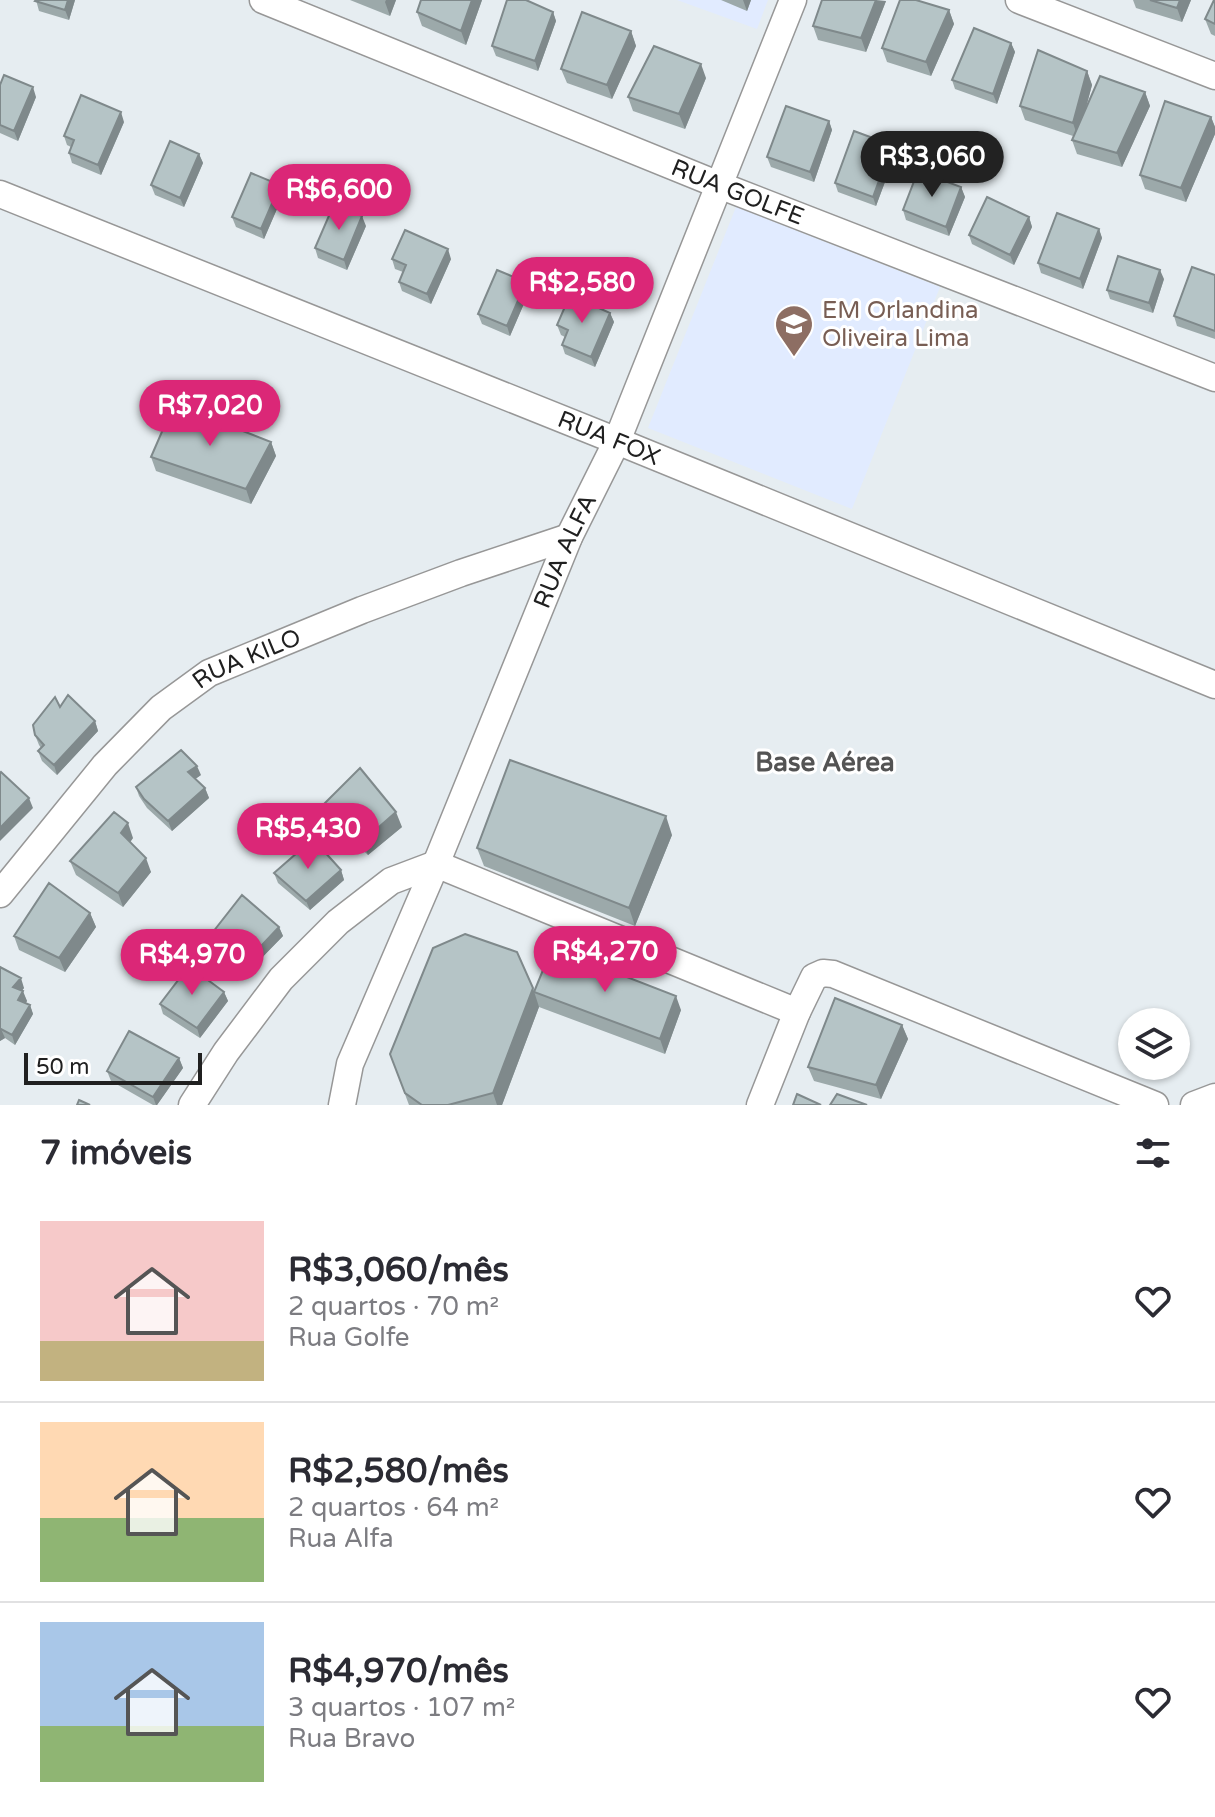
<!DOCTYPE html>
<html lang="pt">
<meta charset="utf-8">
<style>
:root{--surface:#fff;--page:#f2f2f3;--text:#2b2b33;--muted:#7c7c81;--line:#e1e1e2;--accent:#db2777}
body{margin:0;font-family:"Varela Round",sans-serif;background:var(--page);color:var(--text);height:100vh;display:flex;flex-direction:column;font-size:30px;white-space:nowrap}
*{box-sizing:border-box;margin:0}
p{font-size:26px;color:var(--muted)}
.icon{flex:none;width:44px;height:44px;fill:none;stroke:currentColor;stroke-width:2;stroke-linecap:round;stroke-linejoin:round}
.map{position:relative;height:1105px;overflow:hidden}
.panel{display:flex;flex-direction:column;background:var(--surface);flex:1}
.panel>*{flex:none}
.controls{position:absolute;left:1118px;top:1008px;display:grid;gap:16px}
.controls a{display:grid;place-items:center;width:72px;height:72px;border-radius:50%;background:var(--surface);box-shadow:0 2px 6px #0004;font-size:40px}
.scale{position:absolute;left:24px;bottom:20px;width:178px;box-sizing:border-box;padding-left:8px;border:4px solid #202020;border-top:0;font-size:22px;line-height:28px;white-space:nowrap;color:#202020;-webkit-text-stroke:6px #fff;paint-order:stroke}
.price{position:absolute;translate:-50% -68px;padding:0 18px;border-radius:28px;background:var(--accent);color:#fff;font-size:26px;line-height:52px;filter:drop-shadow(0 2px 4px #0008)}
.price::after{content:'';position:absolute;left:50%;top:48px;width:24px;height:18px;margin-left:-12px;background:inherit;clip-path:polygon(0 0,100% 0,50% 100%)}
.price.active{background:#222;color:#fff}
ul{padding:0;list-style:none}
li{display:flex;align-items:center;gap:24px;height:200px;padding:0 40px}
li+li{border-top:2px solid var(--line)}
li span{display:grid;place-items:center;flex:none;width:224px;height:160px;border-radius:0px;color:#555}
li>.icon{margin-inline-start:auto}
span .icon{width:96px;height:96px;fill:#fffc;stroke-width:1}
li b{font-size:34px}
h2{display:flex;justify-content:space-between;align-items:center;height:96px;padding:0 40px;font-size:34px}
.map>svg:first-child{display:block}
.education{fill:#e1ebff}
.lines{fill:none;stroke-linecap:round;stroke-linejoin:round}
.minor-casing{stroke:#979797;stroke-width:29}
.minor{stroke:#fff;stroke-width:26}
.wall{fill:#9ca9aa}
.shaded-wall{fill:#7f898b}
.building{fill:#b5c4c6;stroke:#7f898b;stroke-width:2}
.labels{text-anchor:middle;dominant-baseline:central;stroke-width:6;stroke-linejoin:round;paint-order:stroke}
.street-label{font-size:24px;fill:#202020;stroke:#fff}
.education-label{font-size:24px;fill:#785e54;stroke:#fff;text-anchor:start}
.neighbourhood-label{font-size:26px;font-weight:bold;fill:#535353;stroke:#fff}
</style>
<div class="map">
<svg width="1215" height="1105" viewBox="0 0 1215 1105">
<rect width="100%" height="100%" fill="#e6edf1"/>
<path class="education" d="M677,0H768L757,29Z
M736,207L940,287L852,509L648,428Z"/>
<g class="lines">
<g class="minor-casing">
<g id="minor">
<path id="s1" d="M263,0L719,185L1215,378"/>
<path d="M1019,0L1215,76"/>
<path id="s2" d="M0,194L617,441L1215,685"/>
<path id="s3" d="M0,894L105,765L161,708L209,673L362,610L461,573L569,537"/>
<path d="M192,1105L226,1052L281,979L338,922L391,881L436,864L797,1012"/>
<path id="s4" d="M342,1105L350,1064L436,864L569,537L617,441L793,0"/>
<path d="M760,1105L797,1012L814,977L823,973L833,974L1155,1105"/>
<path d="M1194,1105L1215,1097"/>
</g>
</g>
<use href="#minor" class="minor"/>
</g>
<path class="wall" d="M36,0H75L69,20L39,11Z
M350,0H396L390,16Z
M482,0L466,45L422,26L417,12Z
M721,0H751L747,11Z
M1133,0H1191L1182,22L1136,8Z
M1215,0V36L1211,34L1205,19Z
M886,1L866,52L818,40L813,26Z
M949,10L954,24L931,76L887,62L882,48Z
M553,12L556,21L538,71L496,56L492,46Z
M631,31L636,46L612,99L567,83L561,69Z
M1011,43L1015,52L997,104L955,89L952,80Z
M1087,71L1092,85L1086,107L1145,92L1150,106L1122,167L1077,154L1072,140L1073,136L1025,120L1020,106Z
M706,78L685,129L633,111L628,97Z
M0,85L36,97L18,141L0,133Z
M1211,117L1215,127V134L1186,202L1145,189L1140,175Z
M829,121L832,130L814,182L771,167L767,157Z
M124,122L101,175L72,163L69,153L71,147L67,145L64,136Z
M199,154L203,163L184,207L155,195L151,185Z
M895,155L876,206L838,192L835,183Z
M961,187L965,197L949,236L906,220L903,210Z
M283,195L264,239L236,227L232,217Z
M1029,217L1032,227L1014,265L972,244L969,235Z
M366,226L347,270L318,258L315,248Z
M1099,229L1102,238L1083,289L1041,273L1038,263Z
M392,259H451L431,304L402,291L399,282L403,272L395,269Z
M1215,275V339L1177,326L1174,316Z
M1164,279L1153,313L1110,299L1107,290Z
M526,282L529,292L510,336L482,324L478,314Z
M610,313L614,322L595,367L565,354L562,345L565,337L561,335L557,325Z
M271,442L276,456L251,504L156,471L151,457Z
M60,707L95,721L98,731L57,775L42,761L38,751L41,748L39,745L35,735Z
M201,775L195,779L205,788L209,798L172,831L147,808L139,796L136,787Z
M324,804L402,827L368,855L329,818Z
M672,835L635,926L484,866L477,848Z
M133,838L130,842L151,872L123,907L76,875L70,861Z
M341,870L344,880L310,910L278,883L274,873Z
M90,913L96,927L65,972L19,950L14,936Z
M279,927L283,936L246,974L212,946L209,937Z
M0,967L24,988L22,991L27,1001L25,1003L30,1005L33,1014L15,1045L5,1038L0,1041Z
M224,992L228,1001L200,1038L163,1014L160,1004Z
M534,992L681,1010L665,1054L539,1007L502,1105H409L390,1054Z
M902,1025L908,1039L881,1099L814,1081L808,1067Z
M179,1058L183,1068L157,1105H153L111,1081L107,1071Z"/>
<path class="shaded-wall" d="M68,0H75L69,20L65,10Z
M386,0H396L390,16L385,2Z
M472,0H482L466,45L461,31Z
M743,0H751L747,11Z
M876,0L886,1L866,52L861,38Z
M1180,0H1191L1182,22L1177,8Z
M949,10L954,24L931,76L926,62Z
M553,12L556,21L538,71L535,61Z
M631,31L636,46L612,99L607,85Z
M1011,43L1015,52L997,104L993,94Z
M701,64L706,78L685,129L679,114Z
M1087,71L1092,85L1078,138L1073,123Z
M33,87L36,97L18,141L14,131Z
M1145,92L1150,106L1122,167L1117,153Z
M121,112L124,122L101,175L98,165Z
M1211,117L1215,127V134L1186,202L1181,188Z
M829,121L832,130L814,182L810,172Z
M892,145L895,155L876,206L873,197Z
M199,154L203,163L184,207L180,198Z
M280,185L283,195L264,239L261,229Z
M961,187L965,197L949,236L946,227Z
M362,216L366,226L347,270L344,260Z
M1029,217L1032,227L1014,265L1010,255Z
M1099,229L1102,238L1083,289L1080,279Z
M448,249L451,259L431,304L427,294Z
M1160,270L1164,279L1153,313L1149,303Z
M526,282L529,292L510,336L507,326Z
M610,313L614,322L595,367L591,357Z
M271,442L276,456L251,504L246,489Z
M95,721L98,731L57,775L54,765Z
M197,766L201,775L191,782L188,772Z
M205,788L209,798L172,831L168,821Z
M29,798L33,808L0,841V828Z
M396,812L402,827L368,855L363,841Z
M666,816L672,835L635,926L629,908Z
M128,823L133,838L126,848L121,833Z
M146,858L151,872L123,907L118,893Z
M341,870L344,880L310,910L306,901Z
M90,913L96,927L65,972L59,958Z
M279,927L283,936L246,974L243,965Z
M21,978L24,988L17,996L13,987Z
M533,988L539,1007L502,1105H497L493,1093Z
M23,991L27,1001L22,1010L18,1000Z
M224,992L228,1001L200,1038L197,1028Z
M676,996L681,1010L665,1054L660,1039Z
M30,1005L33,1014L15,1045L12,1035Z
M902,1025L908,1039L881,1099L876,1085Z
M0,1029H1L5,1038L0,1041Z
M179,1058L183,1068L157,1105H156L153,1097Z"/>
<path class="building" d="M36,0H68L65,10L35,1Z
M421,0H472L461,31L417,12Z
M507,0H526L553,12L535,61L492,46Z
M822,0H876L861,38L813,26Z
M900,0H916L949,10L926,62L882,48Z
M1150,0H1180L1177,8Z
M1214,0H1215V24L1205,19Z
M582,12L631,31L607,85L561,69Z
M974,28L1011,43L993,94L952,80Z
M654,46L701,64L679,114L628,97Z
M1038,50L1087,71L1073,123L1020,106Z
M4,75L33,87L14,131L0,125V85Z
M1100,76L1145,92L1117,153L1072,140Z
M81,95L121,112L98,165L69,153L74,140L64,136Z
M1165,101L1211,117L1181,188L1140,175Z
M786,106L829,121L810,172L767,157Z
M854,131L892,145L873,197L835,183Z
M170,141L199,154L180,198L151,185Z
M918,171L961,187L946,227L903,210Z
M251,173L280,185L261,229L232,217Z
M987,197L1029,217L1010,255L969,235Z
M334,204L362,216L344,260L315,248Z
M1057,213L1099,229L1080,279L1038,263Z
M405,230L448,249L427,294L399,282L406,265L392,259Z
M1118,256L1160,270L1149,303L1107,290Z
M1192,267L1215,275V331L1174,316Z
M497,270L526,282L507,326L478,314Z
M570,295L610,313L591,357L562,345L568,330L557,325Z
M174,404L271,442L246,489L151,457Z
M68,695L95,721L54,765L38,751L44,745L35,735L33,725L55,697L60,707Z
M181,750L197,766L188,772L205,788L168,821L144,799L136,787Z
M510,760L666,816L629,908L477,848Z
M360,768L396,812L363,841L324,804Z
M1,772L29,798L0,828V773Z
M114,812L128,823L121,833L146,858L118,893L70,861Z
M313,839L341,870L306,901L274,873Z
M49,883L90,913L59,958L14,936Z
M242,895L279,927L243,965L209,937Z
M465,934L517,952L533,988L493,1093L448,1105H422L405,1093L390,1054L433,948Z
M552,948L676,996L660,1039L534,992Z
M189,966L224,992L197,1028L160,1004Z
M0,967L21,978L13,987L23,991L18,1000L30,1005L12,1035L1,1029H0Z
M835,998L902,1025L876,1085L808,1067Z
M129,1031L179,1058L153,1097L107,1071Z
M797,1094L821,1105H793Z
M837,1094L867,1105H830Z
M79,1100L90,1105H77Z"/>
<defs>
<g id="school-pin" transform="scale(2)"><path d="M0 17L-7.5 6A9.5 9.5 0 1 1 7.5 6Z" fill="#8d6e63" stroke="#fff"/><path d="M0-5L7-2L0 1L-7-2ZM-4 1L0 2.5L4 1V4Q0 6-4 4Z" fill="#fff"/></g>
</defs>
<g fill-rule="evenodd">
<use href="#school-pin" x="794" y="324"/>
</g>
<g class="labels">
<g class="street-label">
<text stroke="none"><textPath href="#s1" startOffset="512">RUA GOLFE</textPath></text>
<text stroke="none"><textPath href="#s2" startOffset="656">RUA FOX</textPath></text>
<text stroke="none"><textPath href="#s4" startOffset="598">RUA ALFA</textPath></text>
<text stroke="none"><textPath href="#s3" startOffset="346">RUA KILO</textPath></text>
</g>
<g class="education-label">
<text x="822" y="310">EM Orlandina<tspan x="822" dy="28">Oliveira Lima</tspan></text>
</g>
<g class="neighbourhood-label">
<text x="825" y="762">Base Aérea</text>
</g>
</g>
</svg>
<div class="controls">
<a><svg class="icon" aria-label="layers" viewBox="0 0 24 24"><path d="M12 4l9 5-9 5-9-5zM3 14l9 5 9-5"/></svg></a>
</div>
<div class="scale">50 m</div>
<b class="price active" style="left:932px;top:199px">R$3,060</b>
<b class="price" style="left:339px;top:232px">R$6,600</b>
<b class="price" style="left:582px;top:325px">R$2,580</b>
<b class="price" style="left:210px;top:448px">R$7,020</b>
<b class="price" style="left:308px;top:871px">R$5,430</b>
<b class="price" style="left:605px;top:994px">R$4,270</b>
<b class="price" style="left:192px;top:997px">R$4,970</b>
</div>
<section class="panel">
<h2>7 imóveis<svg class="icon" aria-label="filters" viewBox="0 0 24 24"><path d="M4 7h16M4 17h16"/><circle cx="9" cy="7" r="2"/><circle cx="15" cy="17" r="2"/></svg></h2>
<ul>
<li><span style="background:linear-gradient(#f6c9c9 75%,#c2b280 0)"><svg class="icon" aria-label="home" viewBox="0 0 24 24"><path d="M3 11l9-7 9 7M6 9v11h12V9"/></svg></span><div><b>R$3,060/mês</b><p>2 quartos · 70 m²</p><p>Rua Golfe</p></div><svg class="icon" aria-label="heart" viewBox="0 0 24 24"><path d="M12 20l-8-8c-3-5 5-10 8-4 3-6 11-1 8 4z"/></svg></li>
<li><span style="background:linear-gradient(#ffd9b3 60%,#8fb573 0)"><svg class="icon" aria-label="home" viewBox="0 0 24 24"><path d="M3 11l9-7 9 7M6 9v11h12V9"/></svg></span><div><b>R$2,580/mês</b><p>2 quartos · 64 m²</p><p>Rua Alfa</p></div><svg class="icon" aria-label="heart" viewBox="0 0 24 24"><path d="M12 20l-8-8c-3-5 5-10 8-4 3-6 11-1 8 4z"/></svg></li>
<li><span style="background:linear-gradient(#a9c7e8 65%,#8fb573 0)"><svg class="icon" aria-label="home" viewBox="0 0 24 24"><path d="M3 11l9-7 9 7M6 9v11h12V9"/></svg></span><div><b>R$4,970/mês</b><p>3 quartos · 107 m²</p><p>Rua Bravo</p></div><svg class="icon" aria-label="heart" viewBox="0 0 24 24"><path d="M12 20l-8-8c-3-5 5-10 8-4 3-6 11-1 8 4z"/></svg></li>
</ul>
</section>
